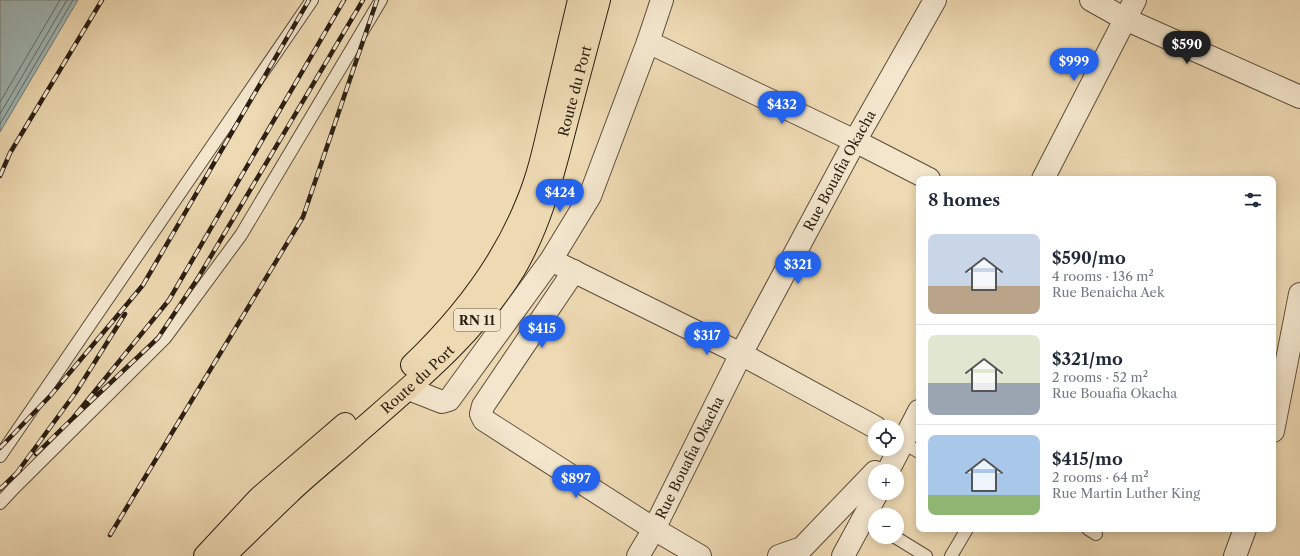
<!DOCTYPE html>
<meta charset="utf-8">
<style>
:root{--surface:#fff;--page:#f6f6f7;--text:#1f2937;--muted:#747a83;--line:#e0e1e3;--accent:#2563eb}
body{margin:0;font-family:"Libre Caslon Text",serif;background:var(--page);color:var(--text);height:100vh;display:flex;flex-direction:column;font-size:15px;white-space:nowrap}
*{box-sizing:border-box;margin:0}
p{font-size:13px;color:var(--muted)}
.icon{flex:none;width:22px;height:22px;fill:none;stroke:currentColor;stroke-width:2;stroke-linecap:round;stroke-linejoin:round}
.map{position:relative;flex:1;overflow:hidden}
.side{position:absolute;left:916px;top:176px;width:360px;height:356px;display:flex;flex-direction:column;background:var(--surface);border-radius:8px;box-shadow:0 2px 10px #0003}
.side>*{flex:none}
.tools{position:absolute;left:868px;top:420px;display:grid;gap:8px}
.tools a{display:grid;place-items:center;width:36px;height:36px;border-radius:50%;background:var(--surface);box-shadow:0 2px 10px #0003;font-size:20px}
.price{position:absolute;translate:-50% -34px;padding:0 9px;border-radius:14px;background:var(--accent);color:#fff;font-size:13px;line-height:26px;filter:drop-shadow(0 1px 2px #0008)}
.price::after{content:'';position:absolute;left:50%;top:24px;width:12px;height:9px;margin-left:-6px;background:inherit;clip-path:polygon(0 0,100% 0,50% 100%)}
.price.current{background:#222;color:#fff}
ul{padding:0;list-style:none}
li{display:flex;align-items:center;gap:12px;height:100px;padding:0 12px}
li+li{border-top:1px solid var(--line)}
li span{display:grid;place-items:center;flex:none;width:112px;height:80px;border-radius:8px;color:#555}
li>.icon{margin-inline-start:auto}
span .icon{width:48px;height:48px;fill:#fffc;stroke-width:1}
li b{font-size:17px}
h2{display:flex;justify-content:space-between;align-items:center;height:48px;padding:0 12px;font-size:17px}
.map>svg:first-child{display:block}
.water{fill:#9eb7b7;stroke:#707a75}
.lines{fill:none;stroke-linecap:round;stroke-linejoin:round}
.shore{stroke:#646a65;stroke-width:1}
.lane-casing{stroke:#5c4d3b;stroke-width:14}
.street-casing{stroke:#5c4d3b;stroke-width:24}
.primary-casing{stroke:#2b1e13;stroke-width:24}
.lane{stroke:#f3e6cd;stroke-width:12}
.street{stroke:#f3e6cd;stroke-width:22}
.primary{stroke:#edd9b2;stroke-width:22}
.rail-casing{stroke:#2b1e13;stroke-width:4.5}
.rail{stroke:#f3e6cd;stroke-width:3;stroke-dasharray:9;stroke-linecap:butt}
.labels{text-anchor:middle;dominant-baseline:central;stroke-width:3;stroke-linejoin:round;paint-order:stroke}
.shield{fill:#f3e6cd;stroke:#675a4b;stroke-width:1}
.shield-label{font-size:13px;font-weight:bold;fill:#2b1e13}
.street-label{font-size:14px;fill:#2b1e13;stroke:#f3e6cd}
</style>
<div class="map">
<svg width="1300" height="556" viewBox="0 0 1300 556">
<rect width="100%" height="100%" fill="#edd9b2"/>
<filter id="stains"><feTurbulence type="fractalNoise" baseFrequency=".005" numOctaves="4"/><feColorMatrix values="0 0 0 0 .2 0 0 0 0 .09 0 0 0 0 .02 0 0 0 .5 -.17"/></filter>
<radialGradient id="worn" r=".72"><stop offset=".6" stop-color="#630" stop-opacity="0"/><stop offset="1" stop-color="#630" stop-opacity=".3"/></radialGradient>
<path class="water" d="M0,0H78L0,132Z"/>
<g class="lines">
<path class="shore" d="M0,102L60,0
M0,114L67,0
M0,124L73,0"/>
<g class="lane-casing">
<path id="lane" d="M903,443L919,452
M0,456L312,0
M0,503L13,489L165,338L241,235L381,0
M1088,529L1096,534
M895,537L926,556
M951,556L967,529"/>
</g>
<g class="street-casing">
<g id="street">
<path d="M1091,0L1125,19L1300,97"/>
<path d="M648,42L855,141L929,179"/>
<path d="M1043,179L1135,0"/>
<path d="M561,265L741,354L875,427"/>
<path d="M574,271L483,406L481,414L484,420L654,529L700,556"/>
<path d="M409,389L442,402L449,400L551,260L590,196L648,42L662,0"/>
<path d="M1273,431L1300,294"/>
<path d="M888,471L919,411"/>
<path id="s1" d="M638,556L654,529L741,354L855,141L935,0"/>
<path d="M779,556L802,548L875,472"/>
<path d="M843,556L877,493"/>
<path d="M1235,556L1245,529"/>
</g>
</g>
<g class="primary-casing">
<g id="primary">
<path d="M412,365C460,319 502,266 527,203C539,175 545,145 552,115C561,77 570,38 579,0"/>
<path d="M205,556L259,498L345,424"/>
<path id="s2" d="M224,556C246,535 267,514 289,493C310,473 333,455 354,436C412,385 475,335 515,268C541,223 553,174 566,124C577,83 588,41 599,0"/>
</g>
</g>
<use href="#lane" class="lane"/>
<use href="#street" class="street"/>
<use href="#primary" class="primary"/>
<g class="rail-casing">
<path id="rail" d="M344,0L169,300L73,418L158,338L198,278L363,0
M0,176L10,153L102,0
M0,448L51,395L143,285L309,0
M36,454L73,418
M16,474L76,392L125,314
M0,489L20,470
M110,535L303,217L377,0"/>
</g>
<use href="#rail" class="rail"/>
</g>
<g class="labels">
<rect class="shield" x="454" y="309" width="46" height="22" rx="3"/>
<g class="shield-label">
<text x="477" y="320">RN 11</text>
</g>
<g class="street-label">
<text stroke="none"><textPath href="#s2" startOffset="598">Route du Port</textPath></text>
<text stroke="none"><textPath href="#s1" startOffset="435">Rue Bouafia Okacha</textPath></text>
<text stroke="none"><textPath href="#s2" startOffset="262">Route du Port</textPath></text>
<text stroke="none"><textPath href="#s1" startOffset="111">Rue Bouafia Okacha</textPath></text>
</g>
</g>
<rect width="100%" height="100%" filter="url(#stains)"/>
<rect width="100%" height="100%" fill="url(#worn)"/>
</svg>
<div class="tools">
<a><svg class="icon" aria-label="locate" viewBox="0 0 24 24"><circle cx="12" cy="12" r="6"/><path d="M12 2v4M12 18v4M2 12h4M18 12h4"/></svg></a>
<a>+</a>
<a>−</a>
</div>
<b class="price current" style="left:1187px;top:65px">$590</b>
<b class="price" style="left:1074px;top:82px">$999</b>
<b class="price" style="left:782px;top:125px">$432</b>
<b class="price" style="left:560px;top:213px">$424</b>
<b class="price" style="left:798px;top:285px">$321</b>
<b class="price" style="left:542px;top:349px">$415</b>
<b class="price" style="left:707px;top:356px">$317</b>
<b class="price" style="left:576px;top:499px">$897</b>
<section class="side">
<h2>8 homes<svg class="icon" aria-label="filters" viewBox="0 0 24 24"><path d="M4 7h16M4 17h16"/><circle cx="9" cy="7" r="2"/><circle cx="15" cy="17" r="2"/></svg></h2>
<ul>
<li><span style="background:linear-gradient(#c9d6e8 65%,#b9a48a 0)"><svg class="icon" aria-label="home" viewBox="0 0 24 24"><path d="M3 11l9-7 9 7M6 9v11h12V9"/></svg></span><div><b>$590/mo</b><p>4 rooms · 136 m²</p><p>Rue Benaicha Aek</p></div></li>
<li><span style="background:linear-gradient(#dfe7d0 60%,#9aa5b1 0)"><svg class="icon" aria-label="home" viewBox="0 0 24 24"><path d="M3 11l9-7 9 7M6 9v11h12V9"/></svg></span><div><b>$321/mo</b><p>2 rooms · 52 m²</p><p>Rue Bouafia Okacha</p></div></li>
<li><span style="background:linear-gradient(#a9c7e8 75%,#8fb573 0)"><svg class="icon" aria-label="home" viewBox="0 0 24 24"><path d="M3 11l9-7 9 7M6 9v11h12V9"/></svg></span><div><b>$415/mo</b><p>2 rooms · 64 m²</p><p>Rue Martin Luther King</p></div></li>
</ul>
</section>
</div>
